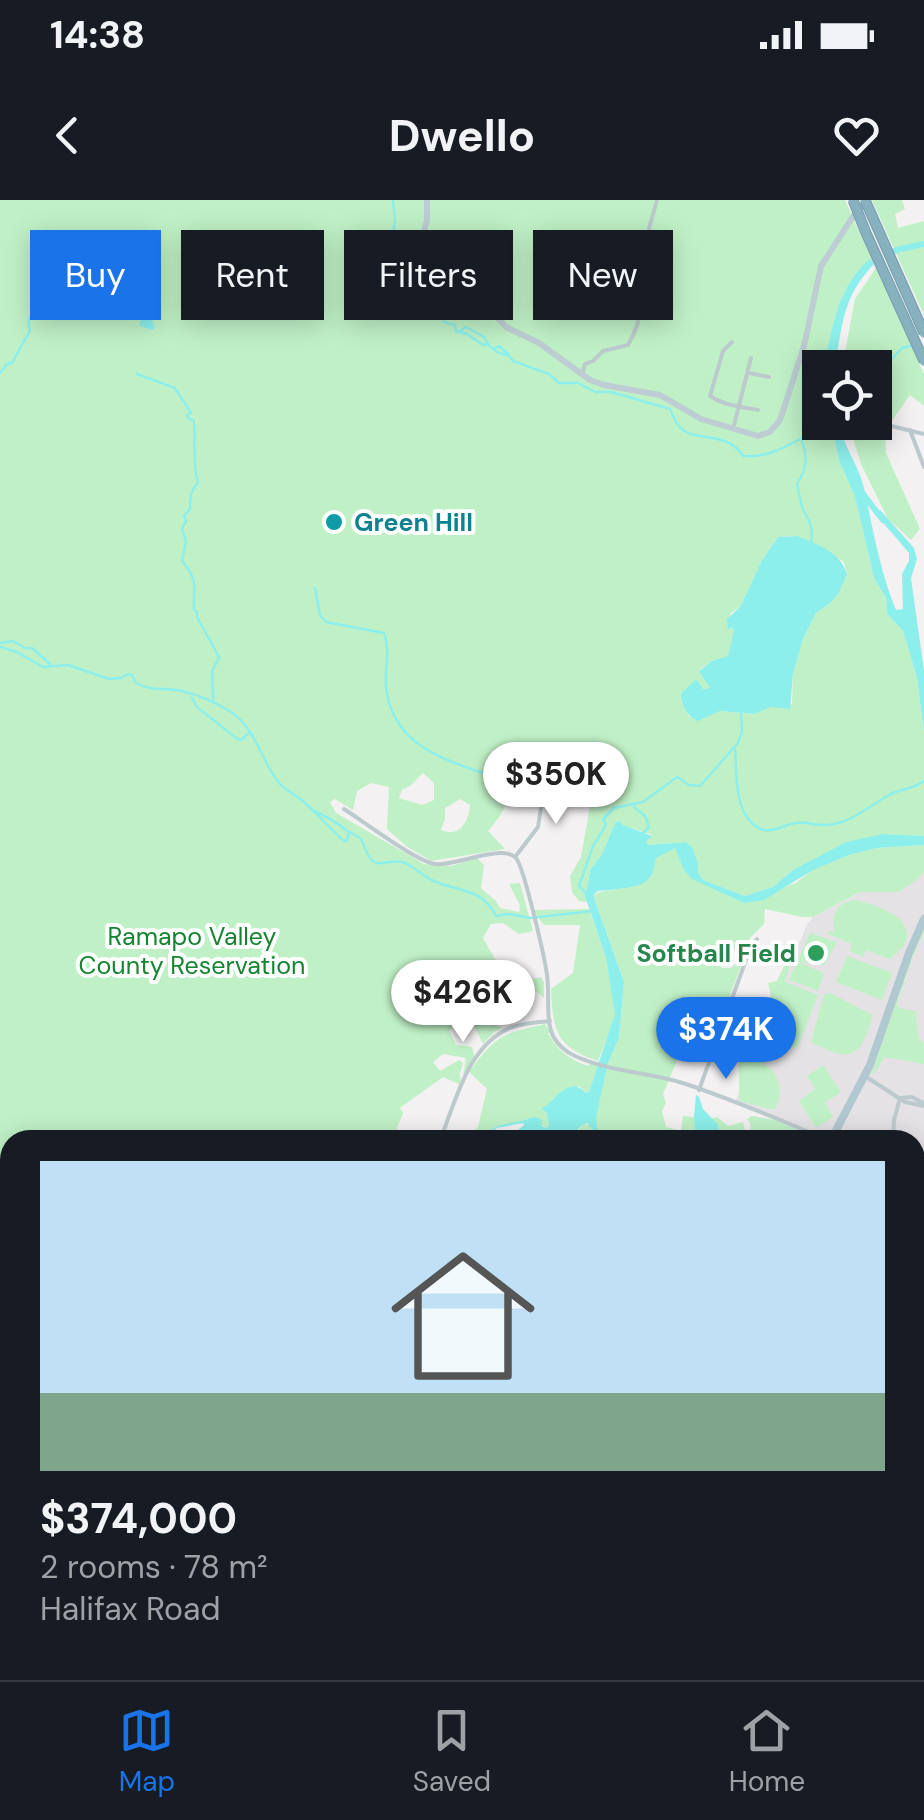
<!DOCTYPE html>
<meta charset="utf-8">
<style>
:root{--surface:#171b24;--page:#242831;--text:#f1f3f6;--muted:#9ea1a6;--line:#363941;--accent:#1a73e8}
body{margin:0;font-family:"DM Sans",sans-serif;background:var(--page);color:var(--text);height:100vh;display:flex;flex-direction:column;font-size:38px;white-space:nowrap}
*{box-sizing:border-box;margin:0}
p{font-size:32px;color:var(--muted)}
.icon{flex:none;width:55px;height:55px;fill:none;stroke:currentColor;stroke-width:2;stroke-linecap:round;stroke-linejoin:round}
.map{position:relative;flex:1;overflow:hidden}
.details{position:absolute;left:0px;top:930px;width:925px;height:550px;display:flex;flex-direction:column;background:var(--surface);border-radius:30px 30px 0 0;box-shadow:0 5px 25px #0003}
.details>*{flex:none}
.top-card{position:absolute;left:30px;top:30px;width:865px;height:90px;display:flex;gap:20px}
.tools{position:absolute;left:802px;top:150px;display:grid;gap:20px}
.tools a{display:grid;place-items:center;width:90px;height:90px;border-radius:0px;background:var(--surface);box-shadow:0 5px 25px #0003;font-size:50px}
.price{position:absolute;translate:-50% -85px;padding:0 22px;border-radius:35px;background:#fff;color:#222;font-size:32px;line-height:65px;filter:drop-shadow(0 2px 5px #0008)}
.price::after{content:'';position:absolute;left:50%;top:60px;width:30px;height:22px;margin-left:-15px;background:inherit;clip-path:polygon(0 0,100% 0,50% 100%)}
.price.current{background:var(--accent);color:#fff}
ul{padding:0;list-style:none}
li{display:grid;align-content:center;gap:20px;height:530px;padding:0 40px}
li+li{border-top:2px solid var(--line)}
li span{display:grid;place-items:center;height:310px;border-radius:0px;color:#555}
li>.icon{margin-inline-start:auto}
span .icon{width:180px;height:180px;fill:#fffc;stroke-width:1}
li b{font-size:42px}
.tag{padding:0 35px;border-radius:0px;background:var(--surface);box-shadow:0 5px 25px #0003;font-size:35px;line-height:90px}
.tag.current{background:var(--accent);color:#fff}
.status{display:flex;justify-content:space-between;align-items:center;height:70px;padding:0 50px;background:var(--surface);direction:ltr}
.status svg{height:28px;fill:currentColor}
header{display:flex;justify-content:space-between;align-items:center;height:130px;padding:0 40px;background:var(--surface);font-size:45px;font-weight:700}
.tab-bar{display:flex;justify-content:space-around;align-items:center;height:140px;border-top:2px solid var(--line);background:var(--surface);font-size:28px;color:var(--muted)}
.tab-bar a{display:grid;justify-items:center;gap:5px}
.tab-bar .current{color:var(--accent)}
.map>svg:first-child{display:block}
.education{fill:#e4e2e4}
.green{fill:#c0f1c6;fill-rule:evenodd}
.water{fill:#8cefeb}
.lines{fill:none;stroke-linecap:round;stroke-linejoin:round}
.stream{stroke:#8cefeb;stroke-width:2.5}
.river{stroke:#8cefeb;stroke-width:6}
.street{stroke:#bccace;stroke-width:4}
.secondary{stroke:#bdcdd3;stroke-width:6}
.primary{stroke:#b0c8d0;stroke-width:8}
.highway-bridge-casing{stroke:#739dac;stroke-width:11;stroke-linecap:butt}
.highway-bridge{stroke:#88b1c0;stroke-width:9}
.culture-dot{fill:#0f9aa8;stroke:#fff;stroke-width:4}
.leisure-dot{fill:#2e9e5b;stroke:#fff;stroke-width:4}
.labels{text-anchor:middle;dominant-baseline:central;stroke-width:8;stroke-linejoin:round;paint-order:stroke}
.culture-label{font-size:25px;font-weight:bold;fill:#0d838f;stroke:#fff;text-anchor:start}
.park-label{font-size:25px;fill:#158431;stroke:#fff}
.leisure-label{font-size:25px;font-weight:bold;fill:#27864d;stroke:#fff;text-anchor:end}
</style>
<div class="status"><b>14:38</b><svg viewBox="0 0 49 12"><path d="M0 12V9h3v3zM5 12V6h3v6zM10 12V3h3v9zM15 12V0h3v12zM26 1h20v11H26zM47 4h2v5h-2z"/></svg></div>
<header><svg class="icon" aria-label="back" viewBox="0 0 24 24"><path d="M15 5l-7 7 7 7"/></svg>Dwello<svg class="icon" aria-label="heart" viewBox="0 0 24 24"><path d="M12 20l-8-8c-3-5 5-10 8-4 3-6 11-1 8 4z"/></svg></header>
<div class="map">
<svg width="924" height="1480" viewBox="0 0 924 1480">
<rect width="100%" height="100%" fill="#f3f1f2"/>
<path class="education" d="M924,659V1227L915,1224V940H861L838,928L831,940H779L788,922L735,902L807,724L813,717Z"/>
<path class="green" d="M0,0H845L871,58C837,85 834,128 824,167L820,168V222L831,223L839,260L855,297L874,378L886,398L887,414L903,431L917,478L924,533V636L883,634L793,670L773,687L745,696L703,680L698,672V663L686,642L648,645L646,642L652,636L650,634L615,623L602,654L590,670L587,689L584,693L587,702L579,701L572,692L570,676L581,657L593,589C579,574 560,562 539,572L525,566C509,578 510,585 506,602C504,613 494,623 488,631L505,649L431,661L406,646L387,629L389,587L371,583L357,591L353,610L335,599L330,602L336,613L424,664L451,666L477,658L484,665L481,688L495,700L500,708L519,712L520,705L509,684L520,683L533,731L519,734L503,723L491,724L483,738L506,778L523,781L541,777L544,782V798L530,787L507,790L509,804L505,810L493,802L483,811L490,823L502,828L494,832L483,844L475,827L457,823L449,831L456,845L472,847L475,858L463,876L466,858L443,854L433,862L440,871L459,860L463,863L460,873L461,885L443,877L400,908L403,913L397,928L398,940H10V1470H272L274,1480H0ZM797,336L844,362L847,374L829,404L816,413L803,439L793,474L792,504L782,507H771L753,514L719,511L698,520L689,516L681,501L698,481L703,489L711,488L699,470L712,461L728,457L734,430L731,427L730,414L740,407L762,360L778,337ZM423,573L434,583V600L422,605L399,598L402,590L410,586ZM460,599L470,605C469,621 460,638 441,630L445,619V608Z
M872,0H902L905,9L895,14L898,28L924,21V115Z
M876,68L924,174V206L910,195L885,230L886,253L920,329L911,340L888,319L861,264L848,223L875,222V168H842L855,99Z
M924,645V672L919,678L899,692H860L813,717H802L765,709L764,724L750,738L742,753L726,747L719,749L717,763L722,768H731L736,763L741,766L712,842L688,834L663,894L666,903L662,911L666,927L681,931L683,916L694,917L695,940H568L584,924L593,925L608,863L619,838L624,782L593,695C607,687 643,691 652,675C652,674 655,659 656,658L663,652L676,648L684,670L744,703L796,683L812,670L849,655L877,648Z
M854,700C872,704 914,715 906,741C903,749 895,754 890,759L866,750L863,757L850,751L852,744L828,734L829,731L835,732C830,716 837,703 854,700Z
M589,709L606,758L616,815L598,861C556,847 553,831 551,789L573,773L580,725H544L532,710Z
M924,725V732L913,756L897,804L899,808L916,811L918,838L924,844V864L885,857L873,875L872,873L911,756Z
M810,733L837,742L824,765L798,762L824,773L818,791L789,780Z
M788,742L795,750L785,782L818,795L798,847L795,848L763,836L762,853L765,865C780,873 784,893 775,909H769L740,901C739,892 738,862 740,855C742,849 744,843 745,837L737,828L740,820L758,822L771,796L768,783L777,781L786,762Z
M847,756L892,773L882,800L836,782Z
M830,793L873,815C861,859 850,863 811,842L824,795Z
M545,824L551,832L548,833C558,851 569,859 588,866L590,863L598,865L589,892L586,893L579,886L553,898L551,903L543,909L547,913L549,927L546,928L533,917C512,926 496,919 480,940H467L478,927L487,889L469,872C496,836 501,834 545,824Z
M823,865L841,892L825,903L833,917L816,928L799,901L815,889L807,876Z
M752,916L775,920L821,940H802L796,937L792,940H751L750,923L747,919Z
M717,917L728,926L743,922L747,940H720L718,925L711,919Z
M924,1170V1227L915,1225V1180Z
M290,1470H387V1480H289Z
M495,1470H529L554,1480H504Z
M663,1470H760L748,1480H683Z"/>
<path class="water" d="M871,58L874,64C843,96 842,125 835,167H824C832,129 838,84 871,58Z
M152,89L154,92L150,114L155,128L153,130L139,126L143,113L140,105L148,90Z
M831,223H839C843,246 859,266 864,288C873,330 880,371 896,410L903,409L902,374L909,361V353L879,318L880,310L914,348L917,359L911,378L924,471V532L917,478L903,431L887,414L886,398L874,378L855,297L839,260Z
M797,336C817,344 841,352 847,374L838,394L829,404L816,413L803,439L793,474L790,509L771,507L754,514L720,511L698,521C687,516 681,506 681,494L695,480L698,481L703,489L710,488L699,471L712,461L728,456L734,430L731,427L728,430L727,419L740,407L762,360L778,337Z
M619,621L623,625L652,636L646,642L648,645L686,642L692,647L698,663V672L703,680L745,696L773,687L793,670L846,642L883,634L924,636V645L877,648L849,655L813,670L764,700L744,703L692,679L684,670L675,648L656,658C654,665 654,676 647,681C638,688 610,690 598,691L593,695L624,782L619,838L608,863L596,917L598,935L607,940H591L594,936L593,930L587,923L581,926L568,940H542L531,930L525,933L523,940H506L524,925L523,923L497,928L486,940H480C496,919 512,926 533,917L541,919L542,926L546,928L549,926L547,913L542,909C556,899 569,875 586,893L589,892L615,814L606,758L584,693L587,689L590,670L602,654L615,623Z
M696,895L699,897L703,909L718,925L720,940H695L694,917Z"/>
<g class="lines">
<path class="stream" d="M393,0L395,20L393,34L427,75L430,109L440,115L444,122L455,125L456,131L467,134L483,145L487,144L497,152L509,156L513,161L549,174L559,183H578L595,192H611L670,209C673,215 674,220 678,225C693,245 725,228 743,256C779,259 802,233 834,223
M113,47L116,49C120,63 125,70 132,82
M460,131L466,127L484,137L488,144
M496,148L499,146L509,155
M888,163L902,148L914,145
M0,173L6,165L13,162C18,151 24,141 30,131C25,117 34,114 39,103C41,100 41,96 44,92L70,82L97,64
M137,174L175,188L191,213L187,215L188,218L194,221C196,242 192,263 198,283C190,291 190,299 190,309L184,316L186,321L182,329L186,341L182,361C199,381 193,385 194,410L197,412V417C204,431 213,444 219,458L212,471L213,499
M802,241C808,256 806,272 797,284C799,292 800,302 803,309C809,321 814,328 811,341
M315,388L320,415L326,422L384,433C391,451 384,468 386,488C394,551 452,561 503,580L510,570L528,562L535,567
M0,443L13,441L25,448H32L50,464
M0,447L17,452L43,467L68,465L109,479L121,478L128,474L132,475L136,483C152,492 165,487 182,491C199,495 215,502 231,512C256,529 261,560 279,583C286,591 296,595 304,602C318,614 330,629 344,641L347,640L349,633
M192,498L197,507L236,538L241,540L250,532
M735,549C737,571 734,607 752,623C767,638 780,626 795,623C805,621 816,626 826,625C853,623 867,607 889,595C901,588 913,590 924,581
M634,607L645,616L649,627L642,634
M312,610C326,616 335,621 346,630C350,633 356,635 360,638C366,645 366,661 378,663C386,664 393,660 402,662C415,666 423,677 436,682C460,691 484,690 496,716L509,714L531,718L592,711
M584,691L579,686L593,646L606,625L603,619L614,608L643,602L677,577L689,585L700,586L738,543L742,531L741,514
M2,1186L10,1194
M915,1225L924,1227"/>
<path class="river" d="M887,55L896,50L924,44
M863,294L883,320"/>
<path class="street" d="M732,142L723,151L710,196C723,205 742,207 758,210
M749,173L769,177
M582,175L585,164L593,161L603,151L628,145C644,118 644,92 636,63L643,50L657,0
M875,222L924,234
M733,229L751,158
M910,230L924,267
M344,609C363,621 415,661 435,664C454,667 503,643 516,658C524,667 545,759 547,775C550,794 545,818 553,836C558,845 566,852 575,856C610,872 650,872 686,884C733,900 781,920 828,940
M515,657L538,627L546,575
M865,876L905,902L924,906
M699,890L751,746L757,739
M900,898L912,897L923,903
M440,940C456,901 468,845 510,828C523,823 536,822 550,821
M893,940L894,920L900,898
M915,1004L924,1013
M915,1175L924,1167
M915,1387L921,1389L923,1393L915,1433
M632,1470L636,1480
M847,1470V1480
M897,1474L904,1478L923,1471L916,1449L915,1435
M472,1480L482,1475L493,1480
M754,1480L762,1470"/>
<path class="secondary" d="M427,0V20L422,39L426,52L446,81L474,92L506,127L539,143L590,180L604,185L660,195L701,219L758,236L770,232L780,220L804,146L821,66L854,15L868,1
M915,1284L924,1289
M896,1470L897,1480"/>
<path class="primary" d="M831,940L870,865L909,753L924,719
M388,1470L389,1480"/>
<g class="highway-bridge-casing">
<path id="highway-bridge" d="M853,0L866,33L924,161
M865,0L924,133"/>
</g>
<use href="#highway-bridge" class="highway-bridge"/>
</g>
<circle class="culture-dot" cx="334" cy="322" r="10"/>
<circle class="leisure-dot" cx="816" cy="753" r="10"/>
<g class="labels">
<g class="culture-label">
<text x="354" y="322">Green Hill</text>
</g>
<g class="park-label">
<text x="192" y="736">Ramapo Valley<tspan x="192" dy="29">County Reservation</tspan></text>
</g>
<g class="leisure-label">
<text x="796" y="753">Softball Field</text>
</g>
</g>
</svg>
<div class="tools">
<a><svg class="icon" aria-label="locate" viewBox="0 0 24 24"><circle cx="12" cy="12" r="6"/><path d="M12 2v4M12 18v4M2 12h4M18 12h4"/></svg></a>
</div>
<b class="price" style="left:556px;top:627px">$350K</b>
<b class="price" style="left:463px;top:845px">$426K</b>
<b class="price current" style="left:726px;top:882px">$374K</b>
<div class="top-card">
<a class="tag current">Buy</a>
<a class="tag">Rent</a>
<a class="tag">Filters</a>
<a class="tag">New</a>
</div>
<section class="details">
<ul>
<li><span style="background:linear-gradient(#bfe0f5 75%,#7fa58c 0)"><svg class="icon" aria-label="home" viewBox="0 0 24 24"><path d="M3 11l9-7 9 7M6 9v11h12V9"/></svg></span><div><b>$374,000</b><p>2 rooms · 78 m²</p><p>Halifax Road</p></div></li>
</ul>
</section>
</div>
<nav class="tab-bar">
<a class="current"><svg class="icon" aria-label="map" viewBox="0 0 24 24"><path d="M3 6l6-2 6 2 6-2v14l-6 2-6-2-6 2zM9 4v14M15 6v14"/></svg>Map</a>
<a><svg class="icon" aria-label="saved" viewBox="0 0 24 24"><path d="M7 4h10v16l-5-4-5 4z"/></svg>Saved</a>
<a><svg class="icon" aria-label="home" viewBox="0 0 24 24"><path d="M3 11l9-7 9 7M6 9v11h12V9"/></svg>Home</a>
</nav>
